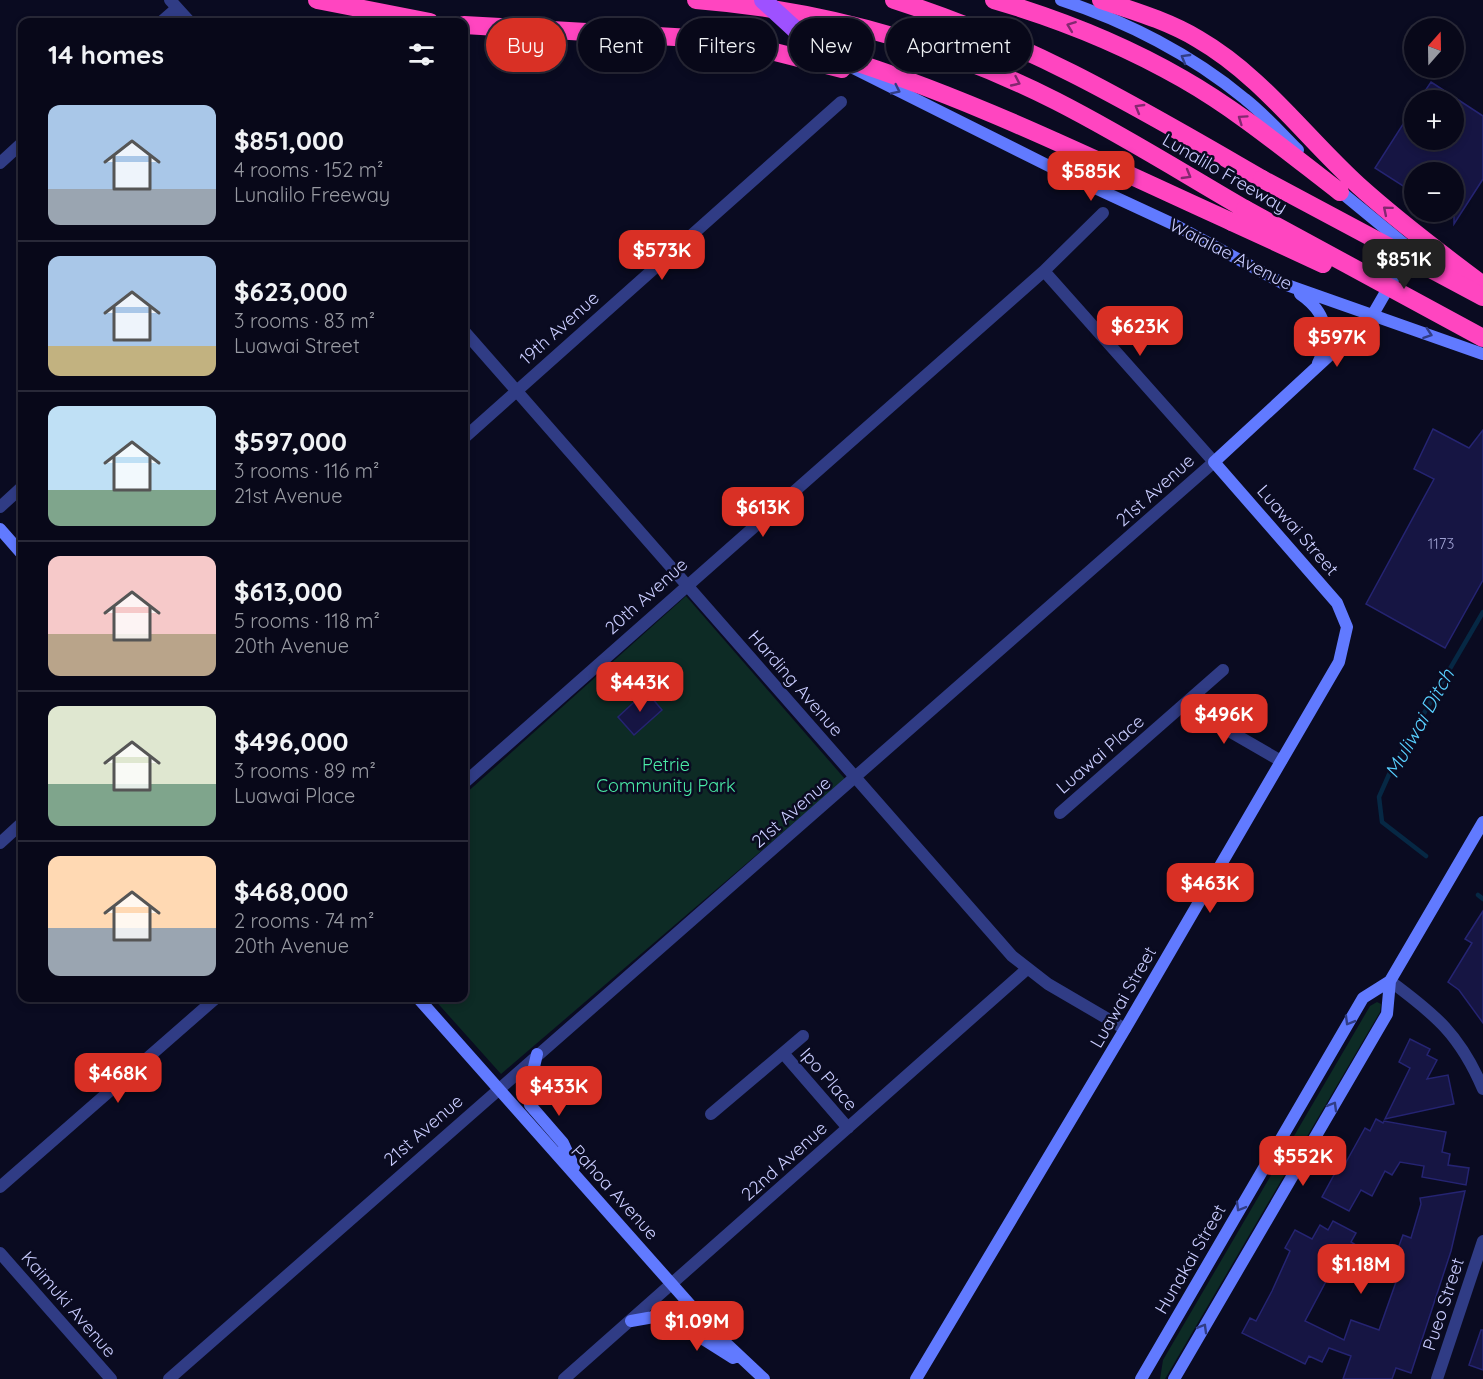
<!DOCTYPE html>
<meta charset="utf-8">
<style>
:root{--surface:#080819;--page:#161626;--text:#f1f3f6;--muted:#989aa2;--line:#292938;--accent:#d93025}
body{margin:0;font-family:Quicksand,sans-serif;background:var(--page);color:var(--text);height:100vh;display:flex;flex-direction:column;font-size:22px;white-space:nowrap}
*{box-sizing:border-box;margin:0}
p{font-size:20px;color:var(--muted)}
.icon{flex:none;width:33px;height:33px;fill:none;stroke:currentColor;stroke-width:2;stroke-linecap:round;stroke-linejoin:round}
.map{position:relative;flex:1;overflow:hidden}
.side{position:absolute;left:18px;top:18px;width:450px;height:984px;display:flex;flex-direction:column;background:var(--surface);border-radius:12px;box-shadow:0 3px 9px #0003,0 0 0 2px var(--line)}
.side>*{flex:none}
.guide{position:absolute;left:486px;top:18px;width:570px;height:54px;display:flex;gap:12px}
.needle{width:39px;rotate:20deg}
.controls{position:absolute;left:1404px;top:18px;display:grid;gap:12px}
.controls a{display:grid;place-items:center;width:60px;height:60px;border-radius:50%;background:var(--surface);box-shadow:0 3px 9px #0003,0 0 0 2px var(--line);font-size:30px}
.price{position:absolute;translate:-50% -51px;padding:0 14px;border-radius:12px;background:var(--accent);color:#fff;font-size:20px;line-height:39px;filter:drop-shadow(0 2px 3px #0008)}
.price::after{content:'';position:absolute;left:50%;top:36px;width:18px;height:14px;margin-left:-9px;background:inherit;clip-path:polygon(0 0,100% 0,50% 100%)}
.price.current{background:#222;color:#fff}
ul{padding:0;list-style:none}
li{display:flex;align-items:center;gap:18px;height:150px;padding:0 30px}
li+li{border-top:2px solid var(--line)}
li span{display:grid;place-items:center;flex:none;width:168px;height:120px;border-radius:12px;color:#555}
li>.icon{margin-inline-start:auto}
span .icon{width:72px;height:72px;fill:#fffc;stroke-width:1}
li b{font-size:26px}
h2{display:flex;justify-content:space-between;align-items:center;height:72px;padding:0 30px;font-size:26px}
.tag{padding:0 21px;border-radius:27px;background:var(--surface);box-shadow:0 3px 9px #0003,0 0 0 2px var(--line);font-size:21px;line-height:54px}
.tag.current{background:var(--accent);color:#fff}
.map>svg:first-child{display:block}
.green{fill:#0d2b25}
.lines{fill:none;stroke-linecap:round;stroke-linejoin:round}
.stream{stroke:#062844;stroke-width:4.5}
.building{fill:#161543;stroke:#252472;stroke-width:1.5}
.street{stroke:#303c85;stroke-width:12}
.secondary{stroke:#617aff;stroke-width:12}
.highway{stroke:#ff45c0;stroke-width:18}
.primary-bridge{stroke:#9e51ff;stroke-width:18}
.highway-bridge{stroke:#ff45c0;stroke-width:18}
.oneway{stroke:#842870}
.oneway2{stroke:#313d85}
.labels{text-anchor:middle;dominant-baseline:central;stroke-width:5;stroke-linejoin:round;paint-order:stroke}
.number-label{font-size:15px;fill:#9d9fd0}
.street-label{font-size:18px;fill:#cacdff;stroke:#0a0b21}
.park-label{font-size:18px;fill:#4aeba6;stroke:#0a0b21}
.water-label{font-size:20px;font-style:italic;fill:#58d0ff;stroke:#0a0b21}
</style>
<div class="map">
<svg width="1483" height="1379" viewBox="0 0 1483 1379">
<rect width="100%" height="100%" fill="#0a0b21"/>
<path class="green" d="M686,596L845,779L501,1074L433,998H464V795Z
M1377,1002L1381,1004L1380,1012L1165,1379H1160L1163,1360L1370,1006Z"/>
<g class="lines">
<path class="stream" d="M1426,856L1382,822L1379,797L1391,770L1483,612
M1478,895L1483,899"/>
</g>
<path class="building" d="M1431,82L1483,116V179L1454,224V172H1414V193L1375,168L1414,107V140H1454V100H1419Z
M1433,429L1469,448L1483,430V580L1445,648L1366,604L1434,479L1414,469Z
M646,691L662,710L634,735L618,717Z
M1483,911V1023L1459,990L1448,982L1472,943L1465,939Z
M1410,1039L1430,1049L1427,1055L1437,1060L1427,1079L1448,1075L1454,1104L1385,1119L1410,1068L1399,1062Z
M1376,1119L1383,1123L1384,1121L1446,1132L1442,1152L1450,1154L1448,1165L1469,1168L1466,1185L1422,1177L1424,1166L1400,1162L1392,1175L1385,1171L1372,1196L1361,1190L1349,1211L1322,1197L1341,1162L1345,1164L1365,1128L1370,1131Z
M1465,1191L1451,1251L1411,1373L1396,1368L1392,1379H1343L1351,1356L1329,1348L1322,1362L1309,1356L1305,1364L1242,1333L1250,1318L1256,1321L1272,1291L1290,1251L1285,1248L1295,1230L1312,1239L1320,1225L1328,1230L1333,1221L1356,1233L1351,1242L1359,1247L1343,1278L1331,1272L1305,1321L1344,1340L1351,1320L1379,1330L1402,1265L1393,1262L1403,1235L1411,1238L1421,1204L1420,1198Z
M1481,1330H1483V1370L1469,1365Z"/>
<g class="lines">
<path class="street" d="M170,0L190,22
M161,22L177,8
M0,163L22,143
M464,331L1012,956L1048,984L1125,1029
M464,438L841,102
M0,507L22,487
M1190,699L1217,724L1281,761
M464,783L1044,271L1103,213
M1060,813L1223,670
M0,843L22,823
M1390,981C1436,1015 1460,1035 1483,1089
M783,1053L803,1036
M711,1114L783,1053L848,1128
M0,1187L216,998
M0,1253L111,1379
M169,1379C516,1072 867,769 1214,462L1044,271
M564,1379L1027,969
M1437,1379L1483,1241"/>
<path class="secondary" d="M1061,0C1126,21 1192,55 1245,99C1264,114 1281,133 1298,150
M853,68L1065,174L1175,225L1284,284L1483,354
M1336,188L1415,253
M1300,294C1325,311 1333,335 1318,363
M0,529L22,554
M418,998L716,1334L764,1379
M537,1054L530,1084V1105L563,1143L574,1167
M631,1321L665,1315L733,1358
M916,1379L1125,1029L1339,662L1347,627L1337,603L1214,462L1372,316L1410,250
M1141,1379L1363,998L1390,981
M1174,1379L1387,1014L1390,981L1483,822"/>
<path class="highway" d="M317,0L430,22
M696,0C823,10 943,44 1056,101C1121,134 1183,173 1245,209
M894,0C1031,43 1139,108 1262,179
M994,0C1059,19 1124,45 1183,79C1239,111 1289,153 1340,192
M1101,0C1134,11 1168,21 1198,39C1262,76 1305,137 1359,186C1398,221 1440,253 1483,285
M464,25L727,40L842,69
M826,53C966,95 1099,162 1232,222"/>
<path class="primary-bridge" d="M763,0L810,43"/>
<path class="highway-bridge" d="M1262,179L1483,297
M1245,209L1483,338
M1232,222L1323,264"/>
</g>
<defs><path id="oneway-chevron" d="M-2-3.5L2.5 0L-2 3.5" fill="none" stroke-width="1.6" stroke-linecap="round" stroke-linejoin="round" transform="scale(1.5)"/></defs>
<g class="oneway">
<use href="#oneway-chevron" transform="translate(1071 26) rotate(-159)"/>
<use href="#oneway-chevron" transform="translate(1016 82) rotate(25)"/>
<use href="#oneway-chevron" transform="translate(1139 108) rotate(-150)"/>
<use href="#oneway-chevron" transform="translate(1242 119) rotate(-145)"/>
<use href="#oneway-chevron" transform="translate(1187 175) rotate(30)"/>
<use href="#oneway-chevron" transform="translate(1387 210) rotate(-140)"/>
</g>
<g class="oneway2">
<use href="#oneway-chevron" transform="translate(1185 58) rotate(-150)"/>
<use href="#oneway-chevron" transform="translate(896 90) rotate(26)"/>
<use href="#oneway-chevron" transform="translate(1428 334) rotate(19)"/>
<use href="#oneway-chevron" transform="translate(1349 1021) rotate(120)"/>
<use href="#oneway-chevron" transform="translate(1333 1106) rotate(-60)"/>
<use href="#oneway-chevron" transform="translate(1240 1207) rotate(120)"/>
<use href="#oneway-chevron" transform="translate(1203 1328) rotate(-60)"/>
</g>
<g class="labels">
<g class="number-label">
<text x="1441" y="543">1173</text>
</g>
<g class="street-label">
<text transform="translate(1225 173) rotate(30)">Lunalilo Freeway</text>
<text transform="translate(1231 254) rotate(27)">Waialae Avenue</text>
<text transform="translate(559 328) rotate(-42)">19th Avenue</text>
<text transform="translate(1155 490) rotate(-42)">21st Avenue</text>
<text transform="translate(1298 530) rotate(49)">Luawai Street</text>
<text transform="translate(646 596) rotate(-42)">20th Avenue</text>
<text transform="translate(796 683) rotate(49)">Harding Avenue</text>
<text transform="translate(1100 754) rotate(-41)">Luawai Place</text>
<text transform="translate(791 812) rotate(-41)">21st Avenue</text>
<text transform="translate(1123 997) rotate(-60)">Luawai Street</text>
<text transform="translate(829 1079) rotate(49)">Ipo Place</text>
<text transform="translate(423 1130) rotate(-41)">21st Avenue</text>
<text transform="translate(784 1161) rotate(-42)">22nd Avenue</text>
<text transform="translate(615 1192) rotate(48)">Pahoa Avenue</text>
<text transform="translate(1190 1259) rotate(-60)">Hunakai Street</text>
<text transform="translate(69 1304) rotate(49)">Kaimuki Avenue</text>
<text transform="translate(1443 1304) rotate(-72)">Pueo Street</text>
</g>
<g class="park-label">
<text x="666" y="764">Petrie<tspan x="666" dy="21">Community Park</tspan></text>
</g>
<g class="water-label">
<text transform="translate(1419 723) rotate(-61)">Muliwai Ditch</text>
</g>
</g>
</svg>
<div class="controls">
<a><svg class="needle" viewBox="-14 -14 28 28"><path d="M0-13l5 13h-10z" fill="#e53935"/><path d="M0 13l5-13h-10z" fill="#989aa2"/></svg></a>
<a>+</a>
<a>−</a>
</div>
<b class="price" style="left:1091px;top:202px">$585K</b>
<b class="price" style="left:662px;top:281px">$573K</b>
<b class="price current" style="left:1404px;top:290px">$851K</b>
<b class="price" style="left:1140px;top:357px">$623K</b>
<b class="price" style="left:1337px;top:368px">$597K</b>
<b class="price" style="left:763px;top:538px">$613K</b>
<b class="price" style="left:640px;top:713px">$443K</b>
<b class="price" style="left:1224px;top:745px">$496K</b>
<b class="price" style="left:1210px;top:914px">$463K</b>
<b class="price" style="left:118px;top:1104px">$468K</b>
<b class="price" style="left:559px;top:1117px">$433K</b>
<b class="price" style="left:1303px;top:1187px">$552K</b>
<b class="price" style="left:1361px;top:1295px">$1.18M</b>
<b class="price" style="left:697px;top:1352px">$1.09M</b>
<div class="guide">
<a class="tag current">Buy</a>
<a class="tag">Rent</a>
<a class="tag">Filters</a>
<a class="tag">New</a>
<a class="tag">Apartment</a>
</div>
<section class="side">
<h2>14 homes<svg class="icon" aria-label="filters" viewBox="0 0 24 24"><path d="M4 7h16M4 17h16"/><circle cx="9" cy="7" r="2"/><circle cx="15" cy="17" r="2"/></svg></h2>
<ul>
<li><span style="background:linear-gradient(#a9c7e8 70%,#9aa5b1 0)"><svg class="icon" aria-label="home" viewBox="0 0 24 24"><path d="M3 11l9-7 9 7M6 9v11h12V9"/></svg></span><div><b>$851,000</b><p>4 rooms · 152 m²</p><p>Lunalilo Freeway</p></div></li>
<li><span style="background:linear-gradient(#a9c7e8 75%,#c2b280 0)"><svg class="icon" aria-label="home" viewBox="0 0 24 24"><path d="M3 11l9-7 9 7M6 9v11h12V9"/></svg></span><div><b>$623,000</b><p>3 rooms · 83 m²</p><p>Luawai Street</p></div></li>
<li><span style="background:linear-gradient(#bfe0f5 70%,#7fa58c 0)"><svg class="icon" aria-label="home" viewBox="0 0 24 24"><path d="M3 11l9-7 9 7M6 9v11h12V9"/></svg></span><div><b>$597,000</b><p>3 rooms · 116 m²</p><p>21st Avenue</p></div></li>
<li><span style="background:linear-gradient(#f6c9c9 65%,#b9a48a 0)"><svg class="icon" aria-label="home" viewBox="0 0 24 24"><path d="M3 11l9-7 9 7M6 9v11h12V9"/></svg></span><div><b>$613,000</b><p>5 rooms · 118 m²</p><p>20th Avenue</p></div></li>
<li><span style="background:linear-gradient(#dfe7d0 65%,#7fa58c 0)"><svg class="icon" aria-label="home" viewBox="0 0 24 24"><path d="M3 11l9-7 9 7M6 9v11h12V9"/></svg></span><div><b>$496,000</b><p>3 rooms · 89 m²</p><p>Luawai Place</p></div></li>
<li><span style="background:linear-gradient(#ffd9b3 60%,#9aa5b1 0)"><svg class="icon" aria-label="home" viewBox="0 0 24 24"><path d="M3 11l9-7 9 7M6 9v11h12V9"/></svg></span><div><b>$468,000</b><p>2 rooms · 74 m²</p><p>20th Avenue</p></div></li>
</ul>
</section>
</div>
